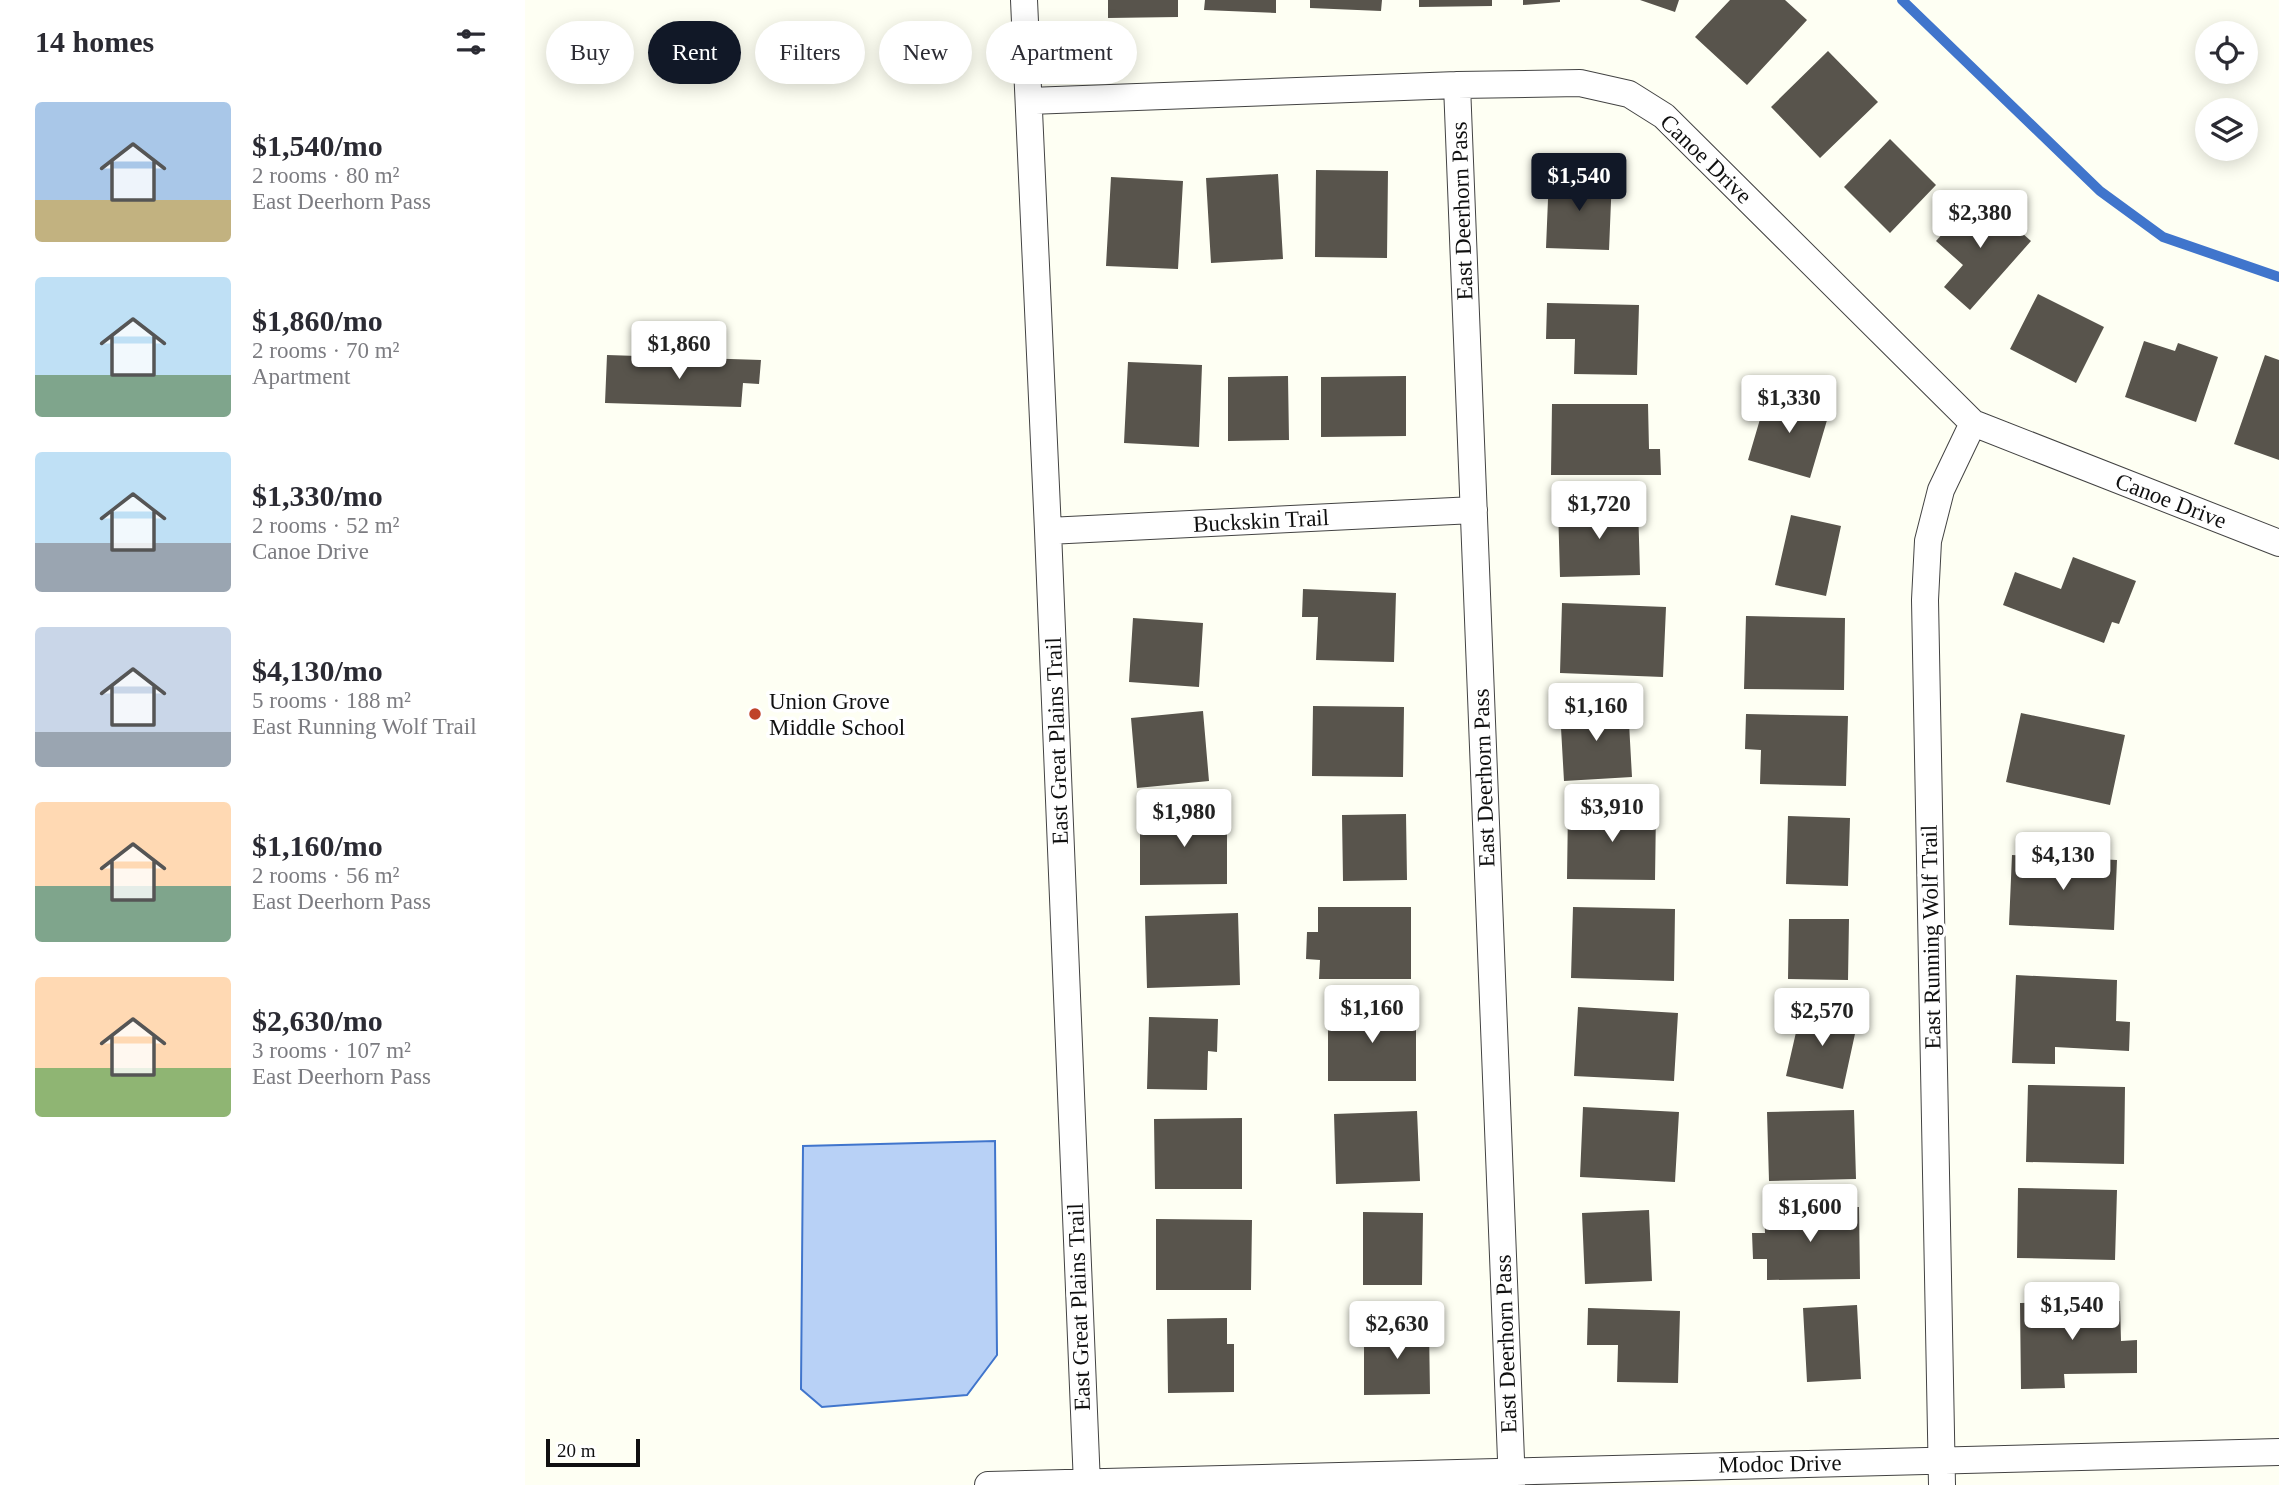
<!DOCTYPE html>
<meta charset="utf-8">
<style>
:root{--surface:#fff;--page:#f2f2f3;--text:#2b2b33;--muted:#7c7c81;--accent:#111827}
body{margin:0;font-family:Georgia,serif;background:var(--page);color:var(--text);height:100vh;display:flex;flex-direction:column;font-size:26px;white-space:nowrap}
*{box-sizing:border-box;margin:0}
p{font-size:23px;color:var(--muted)}
.icon{flex:none;width:38px;height:38px;fill:none;stroke:currentColor;stroke-width:2;stroke-linecap:round;stroke-linejoin:round}
.map{position:relative;flex:1;overflow:hidden}
.details{display:flex;flex-direction:column;background:var(--surface);width:525px}
.details>*{flex:none}
.top-card{position:absolute;left:21px;top:21px;width:665px;height:63px;display:flex;gap:14px}
.fabs{position:absolute;left:1670px;top:21px;display:grid;gap:14px}
.fabs a{display:grid;place-items:center;width:63px;height:63px;border-radius:50%;background:var(--surface);box-shadow:0 4px 18px #0003;font-size:35px}
.scale{position:absolute;left:21px;bottom:18px;width:94px;box-sizing:border-box;padding-left:7px;border:4px solid #101010;border-top:0;font-size:19px;line-height:24px;white-space:nowrap;color:#101010;-webkit-text-stroke:5px #fff;paint-order:stroke}
.price{position:absolute;translate:-50% -60px;padding:0 16px;border-radius:7px;background:#fff;color:#222;font-size:23px;line-height:46px;filter:drop-shadow(0 2px 4px #0008)}
.price::after{content:'';position:absolute;left:50%;top:42px;width:21px;height:16px;margin-left:-10px;background:inherit;clip-path:polygon(0 0,100% 0,50% 100%)}
.price.active{background:var(--accent);color:#fff}
ul{padding:0;list-style:none}
li{display:flex;align-items:center;gap:21px;height:175px;padding:0 35px}
li span{display:grid;place-items:center;flex:none;width:196px;height:140px;border-radius:7px;color:#555}
li>.icon{margin-inline-start:auto}
span .icon{width:84px;height:84px;fill:#fffc;stroke-width:1}
li b{font-size:30px}
h2{display:flex;justify-content:space-between;align-items:center;height:84px;padding:0 35px;font-size:30px}
.pill{padding:0 24px;border-radius:32px;background:var(--surface);box-shadow:0 4px 18px #0003;font-size:24px;line-height:63px}
.pill.active{background:var(--accent);color:#fff}
main{display:flex;flex:1;min-height:0}
.map>svg:first-child{display:block}
.water{fill:#b8d1f6;stroke:#4075cc;stroke-width:2}
.lines{fill:none;stroke-linecap:round;stroke-linejoin:round}
.stream{stroke:#4075cc;stroke-width:10}
.building{fill:#58544c}
.minor-casing{stroke:#434343;stroke-width:28}
.minor{stroke:#fff;stroke-width:26}
.poi-dot{fill:#bf4329;stroke:#fff;stroke-width:2.5}
.labels{text-anchor:middle;dominant-baseline:central;stroke-width:7;stroke-linejoin:round;paint-order:stroke}
.street-label{font-size:23px;fill:#101010;stroke:#fff}
.poi-label{font-size:23px;fill:#101010;stroke:#fff;text-anchor:start}
</style>
<main>
<section class="details">
<h2>14 homes<svg class="icon" aria-label="filters" viewBox="0 0 24 24"><path d="M4 7h16M4 17h16"/><circle cx="9" cy="7" r="2"/><circle cx="15" cy="17" r="2"/></svg></h2>
<ul>
<li><span style="background:linear-gradient(#a9c7e8 70%,#c2b280 0)"><svg class="icon" aria-label="home" viewBox="0 0 24 24"><path d="M3 11l9-7 9 7M6 9v11h12V9"/></svg></span><div><b>$1,540/mo</b><p>2 rooms · 80 m²</p><p>East Deerhorn Pass</p></div></li>
<li><span style="background:linear-gradient(#bfe0f5 70%,#7fa58c 0)"><svg class="icon" aria-label="home" viewBox="0 0 24 24"><path d="M3 11l9-7 9 7M6 9v11h12V9"/></svg></span><div><b>$1,860/mo</b><p>2 rooms · 70 m²</p><p>Apartment</p></div></li>
<li><span style="background:linear-gradient(#bfe0f5 65%,#9aa5b1 0)"><svg class="icon" aria-label="home" viewBox="0 0 24 24"><path d="M3 11l9-7 9 7M6 9v11h12V9"/></svg></span><div><b>$1,330/mo</b><p>2 rooms · 52 m²</p><p>Canoe Drive</p></div></li>
<li><span style="background:linear-gradient(#c9d6e8 75%,#9aa5b1 0)"><svg class="icon" aria-label="home" viewBox="0 0 24 24"><path d="M3 11l9-7 9 7M6 9v11h12V9"/></svg></span><div><b>$4,130/mo</b><p>5 rooms · 188 m²</p><p>East Running Wolf Trail</p></div></li>
<li><span style="background:linear-gradient(#ffd9b3 60%,#7fa58c 0)"><svg class="icon" aria-label="home" viewBox="0 0 24 24"><path d="M3 11l9-7 9 7M6 9v11h12V9"/></svg></span><div><b>$1,160/mo</b><p>2 rooms · 56 m²</p><p>East Deerhorn Pass</p></div></li>
<li><span style="background:linear-gradient(#ffd9b3 65%,#8fb573 0)"><svg class="icon" aria-label="home" viewBox="0 0 24 24"><path d="M3 11l9-7 9 7M6 9v11h12V9"/></svg></span><div><b>$2,630/mo</b><p>3 rooms · 107 m²</p><p>East Deerhorn Pass</p></div></li>
</ul>
</section>
<div class="map">
<svg width="1754" height="1485" viewBox="0 0 1754 1485">
<rect width="100%" height="100%" fill="#fefff3"/>
<path class="water" d="M470,1141L472,1355L442,1395L297,1407L276,1389L278,1146Z"/>
<g class="lines">
<path class="stream" d="M1377,0L1575,191L1638,237L1754,277"/>
</g>
<path class="building" d="M583,0H653V17L583,18Z
M680,0H751V13L679,10Z
M785,0H857L856,11L785,8Z
M894,0H967V6L894,7Z
M998,0H1035V2L998,5Z
M1115,0H1154L1150,12Z
M1205,0H1260L1282,20L1222,85L1170,37Z
M1303,51L1353,102L1295,158L1246,107Z
M1365,139L1411,185L1365,233L1319,187Z
M791,170L863,171L862,258L790,257Z
M753,174L758,259L686,263L681,178Z
M1024,175L1087,177L1084,250L1021,248Z
M586,177L658,181L653,269L581,266Z
M1453,194L1506,241L1445,310L1419,287L1438,265L1411,241Z
M1513,294L1579,327L1551,383L1485,349Z
M1022,303L1114,305L1112,375L1049,374L1050,339H1021Z
M1619,341L1650,351L1653,343L1693,357L1671,422L1600,397Z
M82,355L236,360L234,384L218,383L216,407L80,403Z
M1740,355L1754,360V460L1709,444Z
M603,362L677,365L674,447L599,443Z
M763,376L764,440L703,441V377Z
M881,376V436L796,437V377Z
M1243,392L1305,410L1285,478L1223,460Z
M1027,404H1123L1124,449H1135L1136,475H1026Z
M1113,504L1115,575L1035,577L1033,507Z
M1266,515L1316,526L1301,596L1250,585Z
M1548,557L1611,581L1594,624L1587,622L1579,643L1478,605L1490,572L1536,589Z
M778,589L871,593L869,662L791,660L793,617H777Z
M1037,603L1141,607L1138,677L1035,673Z
M1221,616L1320,618L1319,690L1219,689Z
M608,618L678,623L674,687L604,682Z
M1103,705L1107,777L1039,781L1035,710Z
M788,706L879,707L878,777L787,776Z
M678,711L684,781L612,788L606,718Z
M1496,713L1600,735L1585,805L1481,782Z
M1221,714L1323,716L1321,786L1235,784L1236,750L1220,749Z
M1043,808H1131L1130,880L1042,879Z
M702,814V884L615,885V815Z
M881,814L882,880L818,881L817,815Z
M1263,816L1325,818L1323,886L1261,884Z
M1487,855L1592,860L1589,930L1484,925Z
M793,907H886V979H794L795,960L781,959L782,932H793Z
M1048,907L1150,909L1149,981L1046,978Z
M713,913L715,985L622,988L620,916Z
M1264,919H1324L1323,980L1263,979Z
M1491,975L1592,980L1591,1021L1605,1022L1604,1051L1530,1047V1064L1487,1063Z
M1277,1006L1333,1020L1318,1089L1261,1076Z
M1053,1007L1153,1013L1149,1081L1049,1076Z
M803,1009H891V1081H803Z
M624,1017L693,1019L692,1052L683,1051L682,1090L622,1089Z
M1503,1085L1600,1087L1599,1164L1501,1162Z
M1058,1107L1154,1112L1150,1182L1055,1177Z
M1329,1110L1331,1179L1244,1181L1242,1112Z
M892,1111L895,1181L811,1184L809,1114Z
M717,1118V1189H630L629,1119Z
M1493,1188L1592,1190L1590,1260L1492,1258Z
M1334,1207L1335,1279L1242,1280V1259H1228L1227,1233H1240L1239,1209Z
M1124,1210L1127,1281L1060,1284L1057,1213Z
M838,1212L898,1213L897,1285H838Z
M631,1219L727,1220L726,1290H631Z
M1595,1301L1596,1341L1612,1340V1373L1539,1374L1540,1388L1496,1389L1495,1303Z
M1332,1305L1336,1379L1282,1382L1278,1308Z
M1063,1308L1155,1311L1153,1383L1092,1382L1093,1345H1062Z
M702,1318V1344H709V1392L643,1393L642,1319Z
M904,1327L905,1394L839,1395V1328Z"/>
<g class="lines">
<g class="minor-casing">
<path id="minor" d="M499,0L523,531L562,1485
M932,85L987,1485
M504,101L932,85L1055,83L1104,94L1139,116L1448,423L1754,543
M523,531L949,510
M463,1485L1754,1452
M1417,1485L1400,600L1403,541L1416,490L1448,423"/>
</g>
<use href="#minor" class="minor"/>
</g>
<circle class="poi-dot" cx="230" cy="714" r="7"/>
<g class="labels">
<g class="street-label">
<text transform="translate(1181 159) rotate(44)">Canoe Drive</text>
<text transform="translate(937 211) rotate(-92)">East Deerhorn Pass</text>
<text transform="translate(1646 501) rotate(21)">Canoe Drive</text>
<text transform="translate(736 521) rotate(-3)">Buckskin Trail</text>
<text transform="translate(532 741) rotate(-92)">East Great Plains Trail</text>
<text transform="translate(959 778) rotate(-92)">East Deerhorn Pass</text>
<text transform="translate(1406 937) rotate(-91)">East Running Wolf Trail</text>
<text transform="translate(554 1307) rotate(-92)">East Great Plains Trail</text>
<text transform="translate(981 1344) rotate(-92)">East Deerhorn Pass</text>
<text transform="translate(1255 1464) rotate(-1)">Modoc Drive</text>
</g>
<g class="poi-label">
<text x="244" y="701">Union Grove<tspan x="244" dy="26">Middle School</tspan></text>
</g>
</g>
</svg>
<div class="fabs">
<a><svg class="icon" aria-label="locate" viewBox="0 0 24 24"><circle cx="12" cy="12" r="6"/><path d="M12 2v4M12 18v4M2 12h4M18 12h4"/></svg></a>
<a><svg class="icon" aria-label="layers" viewBox="0 0 24 24"><path d="M12 4l9 5-9 5-9-5zM3 14l9 5 9-5"/></svg></a>
</div>
<div class="scale">20 m</div>
<b class="price active" style="left:1054px;top:213px">$1,540</b>
<b class="price" style="left:1455px;top:250px">$2,380</b>
<b class="price" style="left:154px;top:381px">$1,860</b>
<b class="price" style="left:1264px;top:435px">$1,330</b>
<b class="price" style="left:1074px;top:541px">$1,720</b>
<b class="price" style="left:1071px;top:743px">$1,160</b>
<b class="price" style="left:1087px;top:844px">$3,910</b>
<b class="price" style="left:659px;top:849px">$1,980</b>
<b class="price" style="left:1538px;top:892px">$4,130</b>
<b class="price" style="left:847px;top:1045px">$1,160</b>
<b class="price" style="left:1297px;top:1048px">$2,570</b>
<b class="price" style="left:1285px;top:1244px">$1,600</b>
<b class="price" style="left:1547px;top:1342px">$1,540</b>
<b class="price" style="left:872px;top:1361px">$2,630</b>
<div class="top-card">
<a class="pill">Buy</a>
<a class="pill active">Rent</a>
<a class="pill">Filters</a>
<a class="pill">New</a>
<a class="pill">Apartment</a>
</div>
</div>
</main>
